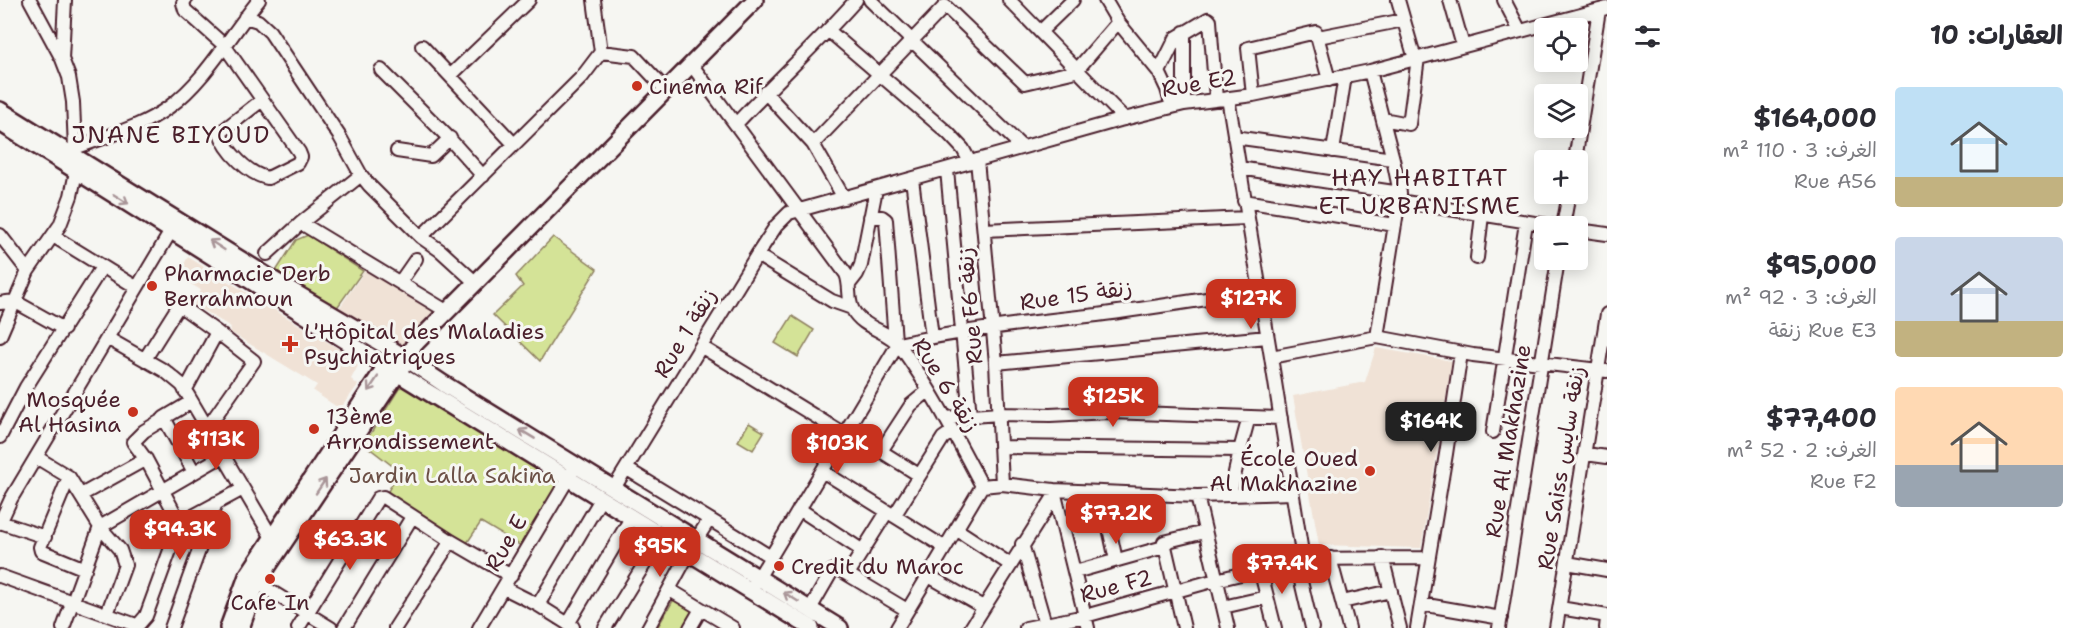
<!DOCTYPE html>
<html lang="ar">
<meta charset="utf-8">
<style>
:root{--surface:#fff;--page:#f7f7f7;--text:#2b2b33;--muted:#7c7c81;--accent:#c8321e}
body{margin:0;font-family:"Shantell Sans","Playpen Sans Arabic",sans-serif;background:var(--page);color:var(--text);direction:rtl;height:100vh;display:flex;flex-direction:column;font-size:22px;white-space:nowrap}
*{box-sizing:border-box;margin:0}
p{font-size:20px;color:var(--muted)}
.icon{flex:none;width:33px;height:33px;fill:none;stroke:currentColor;stroke-width:2;stroke-linecap:round;stroke-linejoin:round}
.map{position:relative;flex:1;overflow:hidden;direction:ltr}
.panel{display:flex;flex-direction:column;background:var(--surface);width:480px}
.panel>*{flex:none}
.fabs{position:absolute;left:1534px;top:18px;display:grid;gap:12px}
.fabs a{display:grid;place-items:center;width:54px;height:54px;border-radius:6px;background:var(--surface);box-shadow:0 3px 15px #0003;font-size:30px}
.price{position:absolute;translate:-50% -51px;padding:0 14px;border-radius:12px;background:var(--accent);color:#fff;font-size:20px;line-height:39px;filter:drop-shadow(0 2px 3px #0008)}
.price::after{content:'';position:absolute;left:50%;top:36px;width:18px;height:14px;margin-left:-9px;background:inherit;clip-path:polygon(0 0,100% 0,50% 100%)}
.price.on{background:#222;color:#fff}
ul{padding:0;list-style:none}
li{display:flex;align-items:center;gap:18px;height:150px;padding:0 24px}
li span{display:grid;place-items:center;flex:none;width:168px;height:120px;border-radius:6px;color:#555}
li>.icon{margin-inline-start:auto}
span .icon{width:72px;height:72px;fill:#fffc;stroke-width:1}
li b{font-size:26px}
h2{display:flex;justify-content:space-between;align-items:center;height:72px;padding:0 24px;font-size:26px}
main{display:flex;flex:1;min-height:0}
.map>svg:first-child{display:block}
.built{fill:#f0e2d6}
.green{fill:#d4e397;stroke:#8f8161;stroke-width:1.5}
.lines{fill:none;stroke-linecap:round;stroke-linejoin:round}
.minor-casing{stroke:#4a1f2b;stroke-width:16}
.major-casing{stroke:#4a1f2b;stroke-width:20}
.minor{stroke:#f6f6f2;stroke-width:12}
.major{stroke:#f6f6f2;stroke-width:15}
.oneway{stroke:#a99598}
.poi-dot{fill:#c8321e;stroke:#f6f6f2;stroke-width:2}
.labels{text-anchor:middle;dominant-baseline:central;stroke-width:6;stroke-linejoin:round;paint-order:stroke}
.street-label{font-size:22px;fill:#4a1f2b;stroke:#f6f6f2}
.poi-label{font-size:22px;fill:#4a1f2b;stroke:#f6f6f2;text-anchor:start}
.park-label{font-size:22px;fill:#6c5046;stroke:#f6f6f2}
.neighbourhood-label{font-size:24px;letter-spacing:1.5px;fill:#4a1f2b;stroke:#f6f6f2}
</style>
<main>
<section class="panel">
<h2>العقارات: 10<svg class="icon" aria-label="filters" viewBox="0 0 24 24"><path d="M4 7h16M4 17h16"/><circle cx="9" cy="7" r="2"/><circle cx="15" cy="17" r="2"/></svg></h2>
<ul>
<li><span style="background:linear-gradient(#bfe0f5 75%,#c2b280 0)"><svg class="icon" aria-label="home" viewBox="0 0 24 24"><path d="M3 11l9-7 9 7M6 9v11h12V9"/></svg></span><div><b>$164,000</b><p>الغرف: 3 · 110 m²</p><p>Rue A56</p></div></li>
<li><span style="background:linear-gradient(#c9d6e8 70%,#c2b280 0)"><svg class="icon" aria-label="home" viewBox="0 0 24 24"><path d="M3 11l9-7 9 7M6 9v11h12V9"/></svg></span><div><b>$95,000</b><p>الغرف: 3 · 92 m²</p><p>Rue E3 زنقة</p></div></li>
<li><span style="background:linear-gradient(#ffd9b3 65%,#9aa5b1 0)"><svg class="icon" aria-label="home" viewBox="0 0 24 24"><path d="M3 11l9-7 9 7M6 9v11h12V9"/></svg></span><div><b>$77,400</b><p>الغرف: 2 · 52 m²</p><p>Rue F2</p></div></li>
</ul>
</section>
<div class="map">
<svg width="1607" height="628" viewBox="0 0 1607 628">
<rect width="100%" height="100%" fill="#f6f6f2"/>
<filter id="ink" filterUnits="userSpaceOnUse"><feTurbulence type="fractalNoise" baseFrequency=".0167" numOctaves="2"/><feDisplacementMap in="SourceGraphic" scale="12" xChannelSelector="R" yChannelSelector="G"/><feConvolveMatrix kernelMatrix="1 2 1 2 8 2 1 2 1" color-interpolation-filters="sRGB"/></filter>
<g filter="url(#ink)">
<path class="built" d="M188,257L360,362L351,379L358,385L340,409L313,391L317,385L230,332L231,327L192,304L201,290L177,276Z
M366,269L438,313L405,351L338,310Z
M1376,348L1452,361L1421,548L1319,545L1293,396L1365,382Z"/>
<path class="green" d="M308,235L363,271L336,309L276,271L296,240Z
M553,237L597,269L540,361L493,315L523,286L516,276Z
M792,316L814,330L798,357L775,343Z
M402,384L559,483L521,546L481,522L467,543L386,495L399,471L364,444Z
M749,423L764,432L753,450L738,441Z
M674,599L696,613L687,628H657Z"/>
<g class="lines">
<g class="minor-casing">
<path id="minor" d="M185,0L183,3L185,10L224,45L299,152L301,157L298,163L268,178C249,175 226,151 220,133L262,100
M870,0L1022,147
M1009,0L1125,119
M1105,0L1118,22L1159,72
M1398,0L1415,59
M1450,0L1463,46
M1504,0L1520,31
M245,17L258,21L270,32L340,137L361,175L369,185L421,237L441,251L476,283
M829,31L948,133L963,149L970,162
M1040,32L1073,0
M1184,32V104
M1318,37L1404,20
M422,46L514,144
M601,52L634,56L666,90
M62,59L65,0
M691,64L846,274C851,285 847,300 853,310C862,328 889,331 900,346C932,390 957,439 982,486
M381,70L447,136L483,176
M1370,71L1393,159L1400,193L1377,337
M451,75L529,0
M765,92L813,144L844,198
M1253,95L1248,48L1316,32L1329,80
M1228,98L1271,357L1303,559
M1172,107L1167,89L1159,72L1176,38L1208,19L1210,21L1216,99
M1383,119L1409,124L1418,58
M736,124C775,82 818,43 856,0
M1234,137L1393,159
M813,144L945,6L1025,83L1076,71L1118,22
M75,148C107,136 142,127 169,107C205,81 231,34 259,0
M397,151L431,156L450,138
M1333,151L1345,76
M977,160L996,363L1002,484
M1575,160L1599,10
M1239,168L1400,193
M947,170L970,416
M912,179L932,337
M1244,201L1395,225
M1399,201L1553,226
M870,217H882L886,220L895,341
M301,223L448,312
M1563,226L1569,194
M984,230L1247,218
M1578,230L1607,234
M0,235L28,271
M53,236L136,287
M421,237L582,77L601,52L594,0
M267,254L301,223L361,175
M757,255L832,301L852,308
M1477,258L1482,215
M400,282L416,259
M850,283L857,274L861,265L876,189
M0,303L14,301L64,329
M0,336L28,271L60,225L71,196L76,172L73,102L69,77L62,59L30,0
M107,338L165,371L182,385L271,536
M702,347L844,434
M1271,357L1377,337L1473,355L1607,371
M145,359L179,305L217,332L185,391
M996,363L1267,337
M191,402L164,418L194,472
M945,418L999,414L1050,415L1109,412L1281,418
M164,419L144,431L133,442L147,461L180,523
M207,428L254,361L217,332
M847,430L919,475
M1493,432L1526,223
M0,437L26,387L102,267
M1000,447L1240,450
M881,451L911,405L928,391
M1586,454L1607,457
M36,457L69,477L100,527L63,628
M627,469L771,557
M822,471L944,547
M69,477L40,547L41,551L85,569
M982,486L1002,484L1054,490L1197,496L1292,493
M614,488L757,255L776,226L789,213L1120,120L1184,104L1253,95L1370,71L1607,8
M1054,491L1088,628
M1101,492L1116,560
M81,495L146,459
M1230,495L1240,450L1249,417
M1197,496L1228,628
M799,509L863,551
M894,516L943,438L953,431
M0,522L45,537
M0,523L11,499L171,231
M956,529L1011,565
M1022,544L1045,624
M1382,557L1400,628
M1330,558L1349,628
M1296,560L1312,628
M1567,563L1607,570
M1260,569L1275,628
M1075,572L1164,547
M848,574L887,512
M927,575L983,607
M0,576L136,625L139,624L146,616L180,523L243,489
M251,579L331,628
M754,585L898,344C964,330 1030,322 1097,315C1151,308 1205,299 1260,291
M504,588L538,605L573,627
M670,590L733,628
M1342,602L1391,591
M1421,604L1501,618
M538,605L601,499
M1223,607L1267,597
M1560,608L1607,616
M810,609L832,571L837,568L907,610
M107,614L125,565L120,550L100,527L224,455
M568,624L631,518
M171,628L216,503
M298,628L378,498L383,497L451,541L511,576
M344,628L412,517
M395,628L451,541
M479,628L572,472
M605,628L661,537
M648,628L696,540L709,520
M690,628L701,609
M897,628L982,486
M971,628L1055,495
M1026,628L1085,616L1216,580L1303,559L1428,558
M1184,628L1164,542L1205,532
M1417,628L1446,454L1461,353
M1499,628L1558,260
M1556,628L1607,314
M1606,628L1607,619"/>
</g>
<g class="major-casing">
<path id="major" d="M0,110L277,282L396,352L444,384L840,628
M0,123L397,373L811,628
M228,628L247,576L391,358
M241,628L257,583L407,359L413,346L755,0"/>
</g>
<use href="#minor" class="minor"/>
<use href="#major" class="major"/>
</g>
<defs><path id="oneway-shaft" d="M-6 0H5M1.5-3L5.5 0L1.5 3" fill="none" stroke-width="1.6" stroke-linecap="round" stroke-linejoin="round" transform="scale(1.5)"/></defs>
<g class="oneway">
<use href="#oneway-shaft" transform="translate(121 199) rotate(32)"/>
<use href="#oneway-shaft" transform="translate(217 245) rotate(-147)"/>
<use href="#oneway-shaft" transform="translate(373 384) rotate(124)"/>
<use href="#oneway-shaft" transform="translate(527 434) rotate(-149)"/>
<use href="#oneway-shaft" transform="translate(321 486) rotate(-56)"/>
<use href="#oneway-shaft" transform="translate(791 597) rotate(-148)"/>
</g>
</g>
<g class="poi-dot">
<circle cx="637" cy="86" r="6"/>
<circle cx="152" cy="286" r="6"/>
<path d="M287 335h6v6h6v6h-6v6h-6v-6h-6v-6h6z"/>
<circle cx="133" cy="412" r="6"/>
<circle cx="314" cy="429" r="6"/>
<circle cx="1370" cy="471" r="6"/>
<circle cx="779" cy="566" r="6"/>
<circle cx="270" cy="579" r="6"/>
</g>
<g class="labels">
<g class="street-label">
<text transform="translate(1199 83) rotate(-10)">Rue E2</text>
<text transform="translate(1076 295) rotate(-8)">Rue 15 زنقة</text>
<text transform="translate(970 306) rotate(-95)">Rue F6 زنقة</text>
<text transform="translate(685 333) rotate(-59)">Rue 1 زنقة</text>
<text transform="translate(946 385) rotate(58)">Rue 6 زنقة</text>
<text transform="translate(1508 441) rotate(-81)">Rue Al Makhazine</text>
<text transform="translate(1561 468) rotate(-81)">Rue Saiss زنقة سايس</text>
<text transform="translate(506 543) rotate(-60)">Rue E</text>
<text transform="translate(1116 586) rotate(-15)">Rue F2</text>
</g>
<g class="poi-label">
<text x="649" y="86">Cinema Rif</text>
<text x="164" y="273">Pharmacie Derb<tspan x="164" dy="25">Berrahmoun</tspan></text>
<text x="304" y="331">L'Hôpital des Maladies<tspan x="304" dy="25">Psychiatriques</tspan></text>
<text x="121" y="399" text-anchor="end">Mosquée<tspan x="121" dy="25">Al Hasina</tspan></text>
<text x="326" y="416">13ème<tspan x="326" dy="25">Arrondissement</tspan></text>
<text x="1358" y="458" text-anchor="end">École Oued<tspan x="1358" dy="25">Al Makhazine</tspan></text>
<text x="791" y="566">Credit du Maroc</text>
<text x="270" y="602" text-anchor="middle">Cafe In</text>
</g>
<g class="park-label">
<text x="452" y="475">Jardin Lalla Sakina</text>
</g>
<g class="neighbourhood-label">
<text x="171" y="135">JNANE BIYOUD</text>
<text x="1420" y="178">HAY HABITAT<tspan x="1420" dy="28">ET URBANISME</tspan></text>
</g>
</g>
</svg>
<div class="fabs">
<a><svg class="icon" aria-label="locate" viewBox="0 0 24 24"><circle cx="12" cy="12" r="6"/><path d="M12 2v4M12 18v4M2 12h4M18 12h4"/></svg></a>
<a><svg class="icon" aria-label="layers" viewBox="0 0 24 24"><path d="M12 4l9 5-9 5-9-5zM3 14l9 5 9-5"/></svg></a>
<a>+</a>
<a>−</a>
</div>
<b class="price" style="left:1251px;top:330px">$127K</b>
<b class="price" style="left:1113px;top:428px">$125K</b>
<b class="price on" style="left:1431px;top:453px">$164K</b>
<b class="price" style="left:216px;top:471px">$113K</b>
<b class="price" style="left:837px;top:475px">$103K</b>
<b class="price" style="left:1116px;top:545px">$77.2K</b>
<b class="price" style="left:180px;top:561px">$94.3K</b>
<b class="price" style="left:350px;top:571px">$63.3K</b>
<b class="price" style="left:660px;top:578px">$95K</b>
<b class="price" style="left:1282px;top:595px">$77.4K</b>
</div>
</main>
